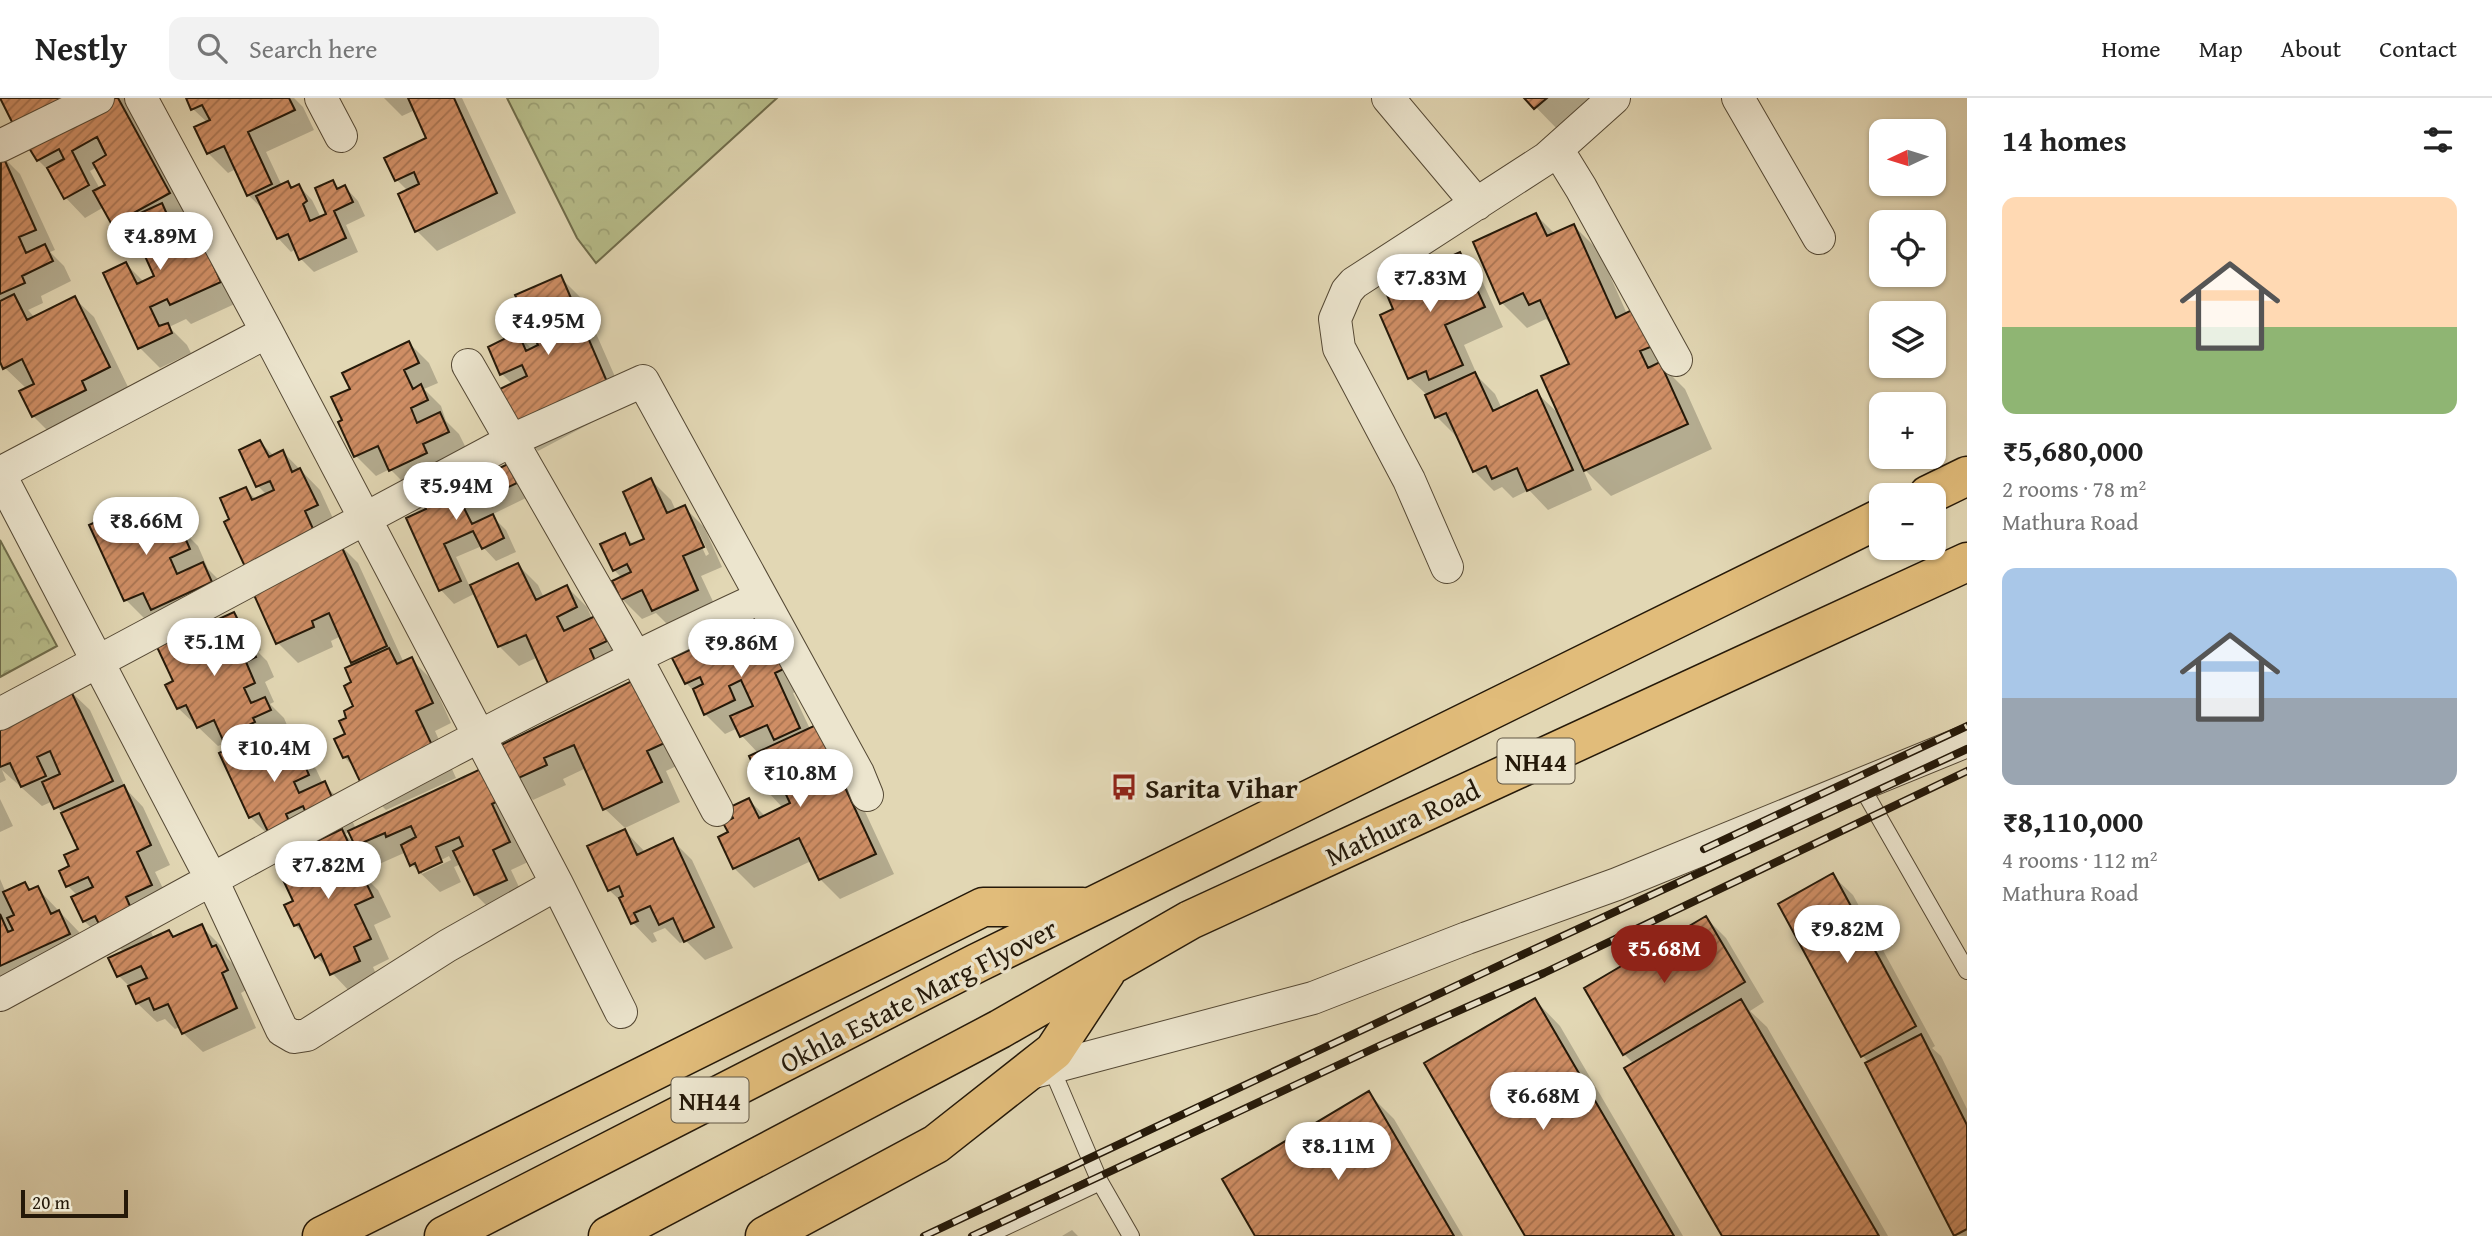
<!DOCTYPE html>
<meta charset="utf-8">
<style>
:root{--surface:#fff;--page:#f2f2f2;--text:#222;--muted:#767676;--line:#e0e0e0;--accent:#8f2418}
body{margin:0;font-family:"Gentium Book Plus",serif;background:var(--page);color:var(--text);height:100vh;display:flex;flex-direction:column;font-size:26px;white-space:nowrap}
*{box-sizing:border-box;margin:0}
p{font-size:23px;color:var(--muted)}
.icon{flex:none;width:38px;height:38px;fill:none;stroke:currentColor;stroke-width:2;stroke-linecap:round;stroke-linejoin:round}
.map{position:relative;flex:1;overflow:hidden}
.sheet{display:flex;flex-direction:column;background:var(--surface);width:525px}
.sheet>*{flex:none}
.needle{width:46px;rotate:266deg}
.fabs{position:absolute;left:1869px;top:21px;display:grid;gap:14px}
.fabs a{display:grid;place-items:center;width:77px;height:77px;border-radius:14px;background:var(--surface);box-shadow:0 2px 5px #0004;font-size:35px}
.scale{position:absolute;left:21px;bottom:18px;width:107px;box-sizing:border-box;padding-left:7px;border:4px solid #251909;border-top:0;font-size:19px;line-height:24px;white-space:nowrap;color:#251909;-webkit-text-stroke:5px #ece5ce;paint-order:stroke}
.price{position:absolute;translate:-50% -60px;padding:0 16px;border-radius:24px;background:#fff;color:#222;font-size:23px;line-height:46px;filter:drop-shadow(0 2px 4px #0008)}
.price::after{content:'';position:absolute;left:50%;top:42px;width:21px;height:16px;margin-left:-10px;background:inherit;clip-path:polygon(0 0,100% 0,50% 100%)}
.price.on{background:var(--accent);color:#fff}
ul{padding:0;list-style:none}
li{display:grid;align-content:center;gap:14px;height:371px;padding:0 35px}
li span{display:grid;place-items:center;height:217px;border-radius:14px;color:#555}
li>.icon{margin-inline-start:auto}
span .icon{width:126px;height:126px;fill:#fffc;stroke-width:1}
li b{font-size:30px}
h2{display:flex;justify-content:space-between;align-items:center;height:84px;padding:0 35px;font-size:30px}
header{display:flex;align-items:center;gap:42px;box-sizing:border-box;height:98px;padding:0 35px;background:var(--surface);border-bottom:2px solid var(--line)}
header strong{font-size:33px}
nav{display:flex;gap:38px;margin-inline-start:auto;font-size:24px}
.search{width:490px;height:63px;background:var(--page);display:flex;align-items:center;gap:18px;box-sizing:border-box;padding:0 24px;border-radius:14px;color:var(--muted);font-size:26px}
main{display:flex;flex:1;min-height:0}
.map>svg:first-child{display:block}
.forest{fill:url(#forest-crowns);stroke:#6e6b4a;stroke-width:2}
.shadow{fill:#0003;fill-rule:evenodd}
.building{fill:url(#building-hatch);stroke:#251909;stroke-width:2}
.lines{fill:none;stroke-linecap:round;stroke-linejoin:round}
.lane-casing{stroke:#544834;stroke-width:18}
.street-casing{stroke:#544834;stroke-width:34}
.highway-casing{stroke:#251909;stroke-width:41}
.lane{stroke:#ece5ce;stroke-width:16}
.street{stroke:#ece5ce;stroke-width:32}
.highway{stroke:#e1bc7a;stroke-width:38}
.rail-casing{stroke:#251909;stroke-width:8}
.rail{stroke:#ece5ce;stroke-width:5;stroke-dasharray:16;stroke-linecap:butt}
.labels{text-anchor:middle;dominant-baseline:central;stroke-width:7;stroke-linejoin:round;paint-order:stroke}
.shield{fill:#ece5ce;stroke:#615644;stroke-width:2}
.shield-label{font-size:26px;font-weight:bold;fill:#251909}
.poi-label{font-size:28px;font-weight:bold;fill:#251909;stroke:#ece5ce;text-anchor:start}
.street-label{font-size:28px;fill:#251909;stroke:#ece5ce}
</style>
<header>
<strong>Nestly</strong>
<div class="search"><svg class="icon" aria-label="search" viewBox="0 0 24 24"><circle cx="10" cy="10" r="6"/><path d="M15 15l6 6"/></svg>Search here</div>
<nav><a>Home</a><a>Map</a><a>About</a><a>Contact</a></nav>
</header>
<main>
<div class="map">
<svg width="1967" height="1138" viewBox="0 0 1967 1138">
<defs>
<pattern id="forest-crowns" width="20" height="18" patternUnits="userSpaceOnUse" patternTransform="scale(1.75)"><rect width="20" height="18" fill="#b7bd8a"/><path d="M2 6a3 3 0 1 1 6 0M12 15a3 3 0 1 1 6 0" fill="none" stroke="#9da276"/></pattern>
<pattern id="building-hatch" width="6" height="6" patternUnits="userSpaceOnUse" patternTransform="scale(1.75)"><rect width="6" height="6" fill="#cf8e65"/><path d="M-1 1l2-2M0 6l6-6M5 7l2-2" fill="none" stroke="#a87351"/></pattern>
</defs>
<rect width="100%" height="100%" fill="#e2d7b4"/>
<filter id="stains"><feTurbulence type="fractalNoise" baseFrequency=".00286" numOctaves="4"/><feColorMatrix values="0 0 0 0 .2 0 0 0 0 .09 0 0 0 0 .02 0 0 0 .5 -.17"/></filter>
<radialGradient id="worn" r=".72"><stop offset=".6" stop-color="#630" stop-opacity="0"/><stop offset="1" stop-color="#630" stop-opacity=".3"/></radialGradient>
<path class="forest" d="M507,0H777L596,165L577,140Z
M0,442L57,548L0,579Z"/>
<path class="shadow" d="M2,0H127L130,6L126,8L135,18L188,115L176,122L182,128L191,123L239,204L191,226L186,221L169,229L187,247L191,255L160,270L140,250L126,166L145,185L156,179L149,163L113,126L104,109L85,120L66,100L53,77L38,62ZM97,69L107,87L100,91L90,73Z
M188,0H294L303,9L314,32L266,54L282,88L288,85L293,91L299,88L312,102L321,120L328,117L333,84L340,91L345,89L358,103L365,118L346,127L358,154L314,174L301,161L296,151L291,154L278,140L267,115L248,97L236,71L228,75L208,55V25L193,11Z
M384,0H462L516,115L437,153L417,133L408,93L397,82L428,41L415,12L402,18Z
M1527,0H1601L1561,35Z
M0,52V56L20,76L55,152L50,154L64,168L71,183L41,198L43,205L28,212L35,220L74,200L94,219L128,289L100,303L104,312L53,338L33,318L27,291L5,270L0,260Z
M1536,117L1555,136L1574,128L1599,153L1627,216L1677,273L1670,276L1685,291L1712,351L1611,398L1582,369L1592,392L1548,412L1529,392L1513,400L1502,389L1494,393L1474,373L1458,337L1456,338L1437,319L1427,297L1409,280L1395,212L1423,162L1430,169L1460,156L1479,176L1503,229L1464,247L1478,279L1495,296L1502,311L1537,295L1560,317L1571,266L1555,230L1546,221L1527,230L1502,205Z
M560,179L580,199L627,306L538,353L518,333L513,287L502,276L517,236L533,252L541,248Z
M409,245L429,265L438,285L424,291L441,308L446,323L459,336L468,354L411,392L390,371L376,378L356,358L340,325L344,323L353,292Z
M260,344L274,358L283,354L320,392L336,427L338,445L358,465L404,565L411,561L431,581L451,625L435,633L456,680L386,712L367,693L357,672L344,659L349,620L356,609L353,585L356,567L341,538L331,543L333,549L298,565L278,545L252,489L232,422L245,391L257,402L267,397L258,388L241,353Z
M508,368L530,398L491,417L506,432L516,454L496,463L482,448L456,459L470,489L518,467L538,487L544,500L567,489L587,509L592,521L595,520L625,563L608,571L538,559L519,568L499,548L476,495L454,506L441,492L409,421L429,411L455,393Z
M651,382L671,402L676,413L684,409L704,429L722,469L701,478L717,512L673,532L656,515L642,521L622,501V480L614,472L624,437L634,447L646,441ZM693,430H697L709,456L706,458Z
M140,405L160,425L164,434L178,428L198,448L208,471L223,486L146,522L126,502L92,428Z
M234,516L254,536L261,552L258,554L267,563L274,579L265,584L274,604L270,606L284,620L289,632L272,640L288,655L296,652L316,671L323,686L344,705L356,731L485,671L528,764L511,772L525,802L495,816L475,796L461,766L454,769L461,784L440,794L412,767L404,755L377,767L362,752L374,779L368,782L378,792L391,819L374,827L389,861L373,869L379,883L352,896L316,858L307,840L295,827L294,762L250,719L231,651L225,645L218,648L178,610L175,584ZM318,730L328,740L310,748L304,736ZM351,734L357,749L345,736ZM449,758L451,762L422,776V772Z
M756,523L808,588L793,595L810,631L835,649L894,776L840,801L820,781L811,763L754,790L734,770L730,735L735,721L749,702L766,719L783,710L768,694L751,659L759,656L742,638L738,630L725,636L705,616L696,595L686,585Z
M638,582L687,663L666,673L680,704L625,730L605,711L586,670L563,681L566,687L533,702L514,682Z
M70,593L90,612L126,691L143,709L170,767L155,774L171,807L145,819L154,841L169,834L175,840L201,828L221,848L227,860L236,869L246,892L241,895L256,930L203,954L183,935L180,929L175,931L165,921L157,924L137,905L131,890L119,878L124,854L109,840L104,842L84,823L78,798L68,788L72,769L80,752L65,719L53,703L42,708L2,672L6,682L0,685V625Z
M0,701L13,728L0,734Z
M625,733L646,755L672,742L692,762L733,850L705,862L686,843L680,845L665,830L653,835L657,843L652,845L633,825L625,807L609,792Z
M1833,778L1853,797L1935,948L1932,950L1941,958L1967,1011V1138L1955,1137L1869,965L1862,957Z
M0,781L6,795L25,786L32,793L37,790L79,834L88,856L0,880Z
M1706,820L1726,840L1764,904L1750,913L1767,929L1888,1138H1724L1634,966L1624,956Z
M1535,902L1560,928L1683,1138H1527Z
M1369,996L1394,1021L1463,1138H1257Z
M1072,1132L1078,1138H1062Z"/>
<path class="building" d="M0,0H84L17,34Z
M108,0H118L170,95L112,127L93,93L105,87L93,65L106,57L97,39L72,53L89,87L64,101L47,70L64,61L59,51L37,63L26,45Z
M186,0H289L295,12L248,34L272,86L247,98L224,48L207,56L194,29L210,22L202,7L191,12Z
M408,0H454L497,95L415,134L398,96L419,86L414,74L395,83L384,60L426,40Z
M1524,0H1547L1534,11Z
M1,54L36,132L19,139L26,155L45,146L53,163L22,178L25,185L0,196Z
M333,82L337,91L345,87L353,104L334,113L346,140L299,162L288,136L277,141L256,98L288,83L291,90L299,86L307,103L303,106L310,123L326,116L315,90Z
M162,105L173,130L192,121L221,184L170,207L167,201L150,209L159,228L168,225L172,235L138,251L103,175L126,164L137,186L154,178L139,145L132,148L121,124Z
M1536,115L1547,138L1574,126L1616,220L1636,210L1653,248L1640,253L1648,270L1660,264L1688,326L1584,373L1541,278L1569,266L1540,202L1529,207L1523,195L1500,206L1473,144Z
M1460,154L1485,209L1445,227L1463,267L1429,282L1426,273L1408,281L1380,217L1393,211L1387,197L1403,189L1396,172L1423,160L1427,169Z
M561,177L608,286L517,334L498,292L527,278L522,267L500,277L488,249L518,234L526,253L538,247L515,197Z
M14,196L27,222L75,198L110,269L82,283L86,292L32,319L19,293L34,286L22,261L3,271L0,264V203Z
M409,243L419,265L404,272L413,291L421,286L428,302L411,310L417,325L440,314L449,334L423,346L427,355L389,373L378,348L354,359L338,324L342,322L331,299L350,291L342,275Z
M1475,274L1493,313L1537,292L1573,372L1527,393L1517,370L1492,381L1486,368L1473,374L1446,315L1435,320L1425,297Z
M260,342L269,359L283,352L292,374L300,370L318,407L305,413L318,442L248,475L224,424L229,421L220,400L246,389L252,402L274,392L270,383L256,389L239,352Z
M508,366L517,385L464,410L472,426L493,416L504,440L482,451L473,433L444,446L461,483L439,493L406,420L426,411L421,400L451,386L454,391Z
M651,380L667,415L685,407L704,449L683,458L698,492L652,513L642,492L621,502L612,483L631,474L627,466L613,473L600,446L625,435L630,447L644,441L623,394Z
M141,403L156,436L179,426L190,451L170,460L177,476L203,464L212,484L151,512L143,495L124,503L89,427Z
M339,443L387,548L351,565L329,515L312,523L314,529L276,546L250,488Z
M518,465L536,502L567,487L577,509L557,519L564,533L595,518L607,543L590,551L596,565L549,588L526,537L498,549L470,487Z
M234,514L243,532L235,536L239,546L248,541L256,559L246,564L255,585L244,590L251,605L265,599L271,612L253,620L255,624L245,629L249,638L226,649L214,622L197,630L186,607L177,611L165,587L173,583L157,549Z
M757,521L769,548L779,544L790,568L775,575L800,630L774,642L767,627L740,639L730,618L753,608L741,582L729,588L735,602L704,617L693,591L703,586L700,579L685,586L672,560Z
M389,550L397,566L412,559L433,605L416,613L438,660L365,694L348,658L343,660L334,641L345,636L339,623L346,620L344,613L353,608L344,588L351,584L345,570Z
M638,580L669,643L647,653L662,684L603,712L574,647L544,660L547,667L512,683L497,649Z
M70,591L113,683L54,711L42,684L60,676L50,653L37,659L46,678L21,689L10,665L0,669V623Z
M816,627L876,756L819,782L799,740L733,771L718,739L728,734L723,725L733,720L728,710L749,700L759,720L790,705L782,688L766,695L749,658Z
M267,633L279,658L297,649L309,677L294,684L299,695L325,683L337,711L310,724L303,708L286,716L293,732L272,742L259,715L249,720L219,655Z
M485,669L500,702L492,706L510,744L493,752L507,782L474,797L453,753L463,748L459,739L436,749L442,764L419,775L415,765L410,768L401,747L416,739L411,728L386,739L385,735L355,748L348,733Z
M124,687L151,747L137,754L152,787L126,799L136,822L104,836L95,818L83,824L71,799L93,789L88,779L66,789L59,773L69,768L64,757L78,751L61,715Z
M342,731L355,759L334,769L339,779L359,770L373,799L355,807L371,841L354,849L360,863L330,877L321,856L315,860L299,826L294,828L284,807L293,803L277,769L306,755L304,749Z
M625,731L637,757L673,740L714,829L684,844L673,820L659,827L650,808L634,815L638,823L631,826L619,800L623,798L619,788L608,793L587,748Z
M1833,775L1916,928L1861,959L1778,806Z
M25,784L29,792L38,788L51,816L59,812L70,836L0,868V816L8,834L13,832L7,820L14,817L3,794Z
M1706,818L1745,884L1623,957L1584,890Z
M202,826L212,849L216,847L228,872L222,875L237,910L182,936L168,906L154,912L149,900L136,906L128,888L147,880L141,868L117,879L108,860L169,832L173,839Z
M1535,900L1674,1138H1525L1424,965Z
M1741,901L1879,1138H1722L1624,970Z
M1921,936L1967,1027V1131L1954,1138L1865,965Z
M1369,993L1454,1138H1255L1222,1081Z"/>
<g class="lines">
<g class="lane-casing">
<path id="lane" d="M1860,686L1967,873
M1100,1084L1131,1138
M986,1138L1100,1084L1051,969"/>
</g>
<g class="street-casing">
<path id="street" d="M141,0L267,234L557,786L621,914
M321,0L341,38
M1388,0L1477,106
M1738,0L1819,140
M0,48L98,0
M1557,51L1581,90L1676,262
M468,267L635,558L717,712
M0,375L267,234
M0,377L212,782L282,932L294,939L307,937L447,848L557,786
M1447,469L1409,382L1339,250L1335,221L1347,193L1354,185L1547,60L1614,0
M0,616L512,342L643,283L858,675L867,697
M0,897C251,761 501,619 760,500
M1030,975L1313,900L1467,840L1617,786L1967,643"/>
</g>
<g class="highway-casing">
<path id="highway" d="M1928,397L1967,378
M322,1138L983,809H1083
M444,1138L977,865L1881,420
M608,1138L1000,931L1190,822L1967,464
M765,1138L936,1046L1054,953L1106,874"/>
</g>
<use href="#lane" class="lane"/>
<use href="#street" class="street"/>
<use href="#highway" class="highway"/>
<g class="rail-casing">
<path id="rail" d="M1704,751L1967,628
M924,1138L1513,861L1967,651
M972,1138L1379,948L1544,875L1967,673"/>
</g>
<use href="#rail" class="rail"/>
</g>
<defs>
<g id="bus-bare" transform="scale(2.1)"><path d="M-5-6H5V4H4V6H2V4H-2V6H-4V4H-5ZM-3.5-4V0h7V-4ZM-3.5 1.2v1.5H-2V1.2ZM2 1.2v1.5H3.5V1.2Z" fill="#8f2418" stroke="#ece5ce" stroke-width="2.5" paint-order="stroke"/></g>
</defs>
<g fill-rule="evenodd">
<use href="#bus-bare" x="1124" y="689"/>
</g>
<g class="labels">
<g class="shield">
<rect x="1497.5" y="640.5" width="77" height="45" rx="5"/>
<rect x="671.5" y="979.5" width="77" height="45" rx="5"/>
</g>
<g class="shield-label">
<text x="1536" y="663">NH44</text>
<text x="710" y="1002">NH44</text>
</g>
<g class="poi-label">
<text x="1145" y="689">Sarita Vihar</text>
</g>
<g class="street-label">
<text transform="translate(1402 724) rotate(-25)">Mathura Road</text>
<text transform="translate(918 897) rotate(-27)">Okhla Estate Marg Flyover</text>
</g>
</g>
<rect width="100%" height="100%" filter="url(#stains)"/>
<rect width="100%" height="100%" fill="url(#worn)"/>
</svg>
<div class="fabs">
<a><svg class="needle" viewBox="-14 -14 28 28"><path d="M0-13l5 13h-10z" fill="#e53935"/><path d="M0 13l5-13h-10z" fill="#767676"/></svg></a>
<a><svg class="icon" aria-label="locate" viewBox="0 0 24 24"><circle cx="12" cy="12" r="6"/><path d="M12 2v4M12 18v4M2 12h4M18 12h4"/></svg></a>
<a><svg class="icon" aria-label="layers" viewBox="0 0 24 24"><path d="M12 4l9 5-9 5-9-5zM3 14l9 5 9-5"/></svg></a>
<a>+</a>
<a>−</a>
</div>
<div class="scale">20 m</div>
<b class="price" style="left:160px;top:174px">₹4.89M</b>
<b class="price" style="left:1430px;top:216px">₹7.83M</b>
<b class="price" style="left:548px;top:259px">₹4.95M</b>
<b class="price" style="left:456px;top:424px">₹5.94M</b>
<b class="price" style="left:146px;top:459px">₹8.66M</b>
<b class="price" style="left:214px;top:580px">₹5.1M</b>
<b class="price" style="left:741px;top:581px">₹9.86M</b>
<b class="price" style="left:274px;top:686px">₹10.4M</b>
<b class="price" style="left:800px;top:711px">₹10.8M</b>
<b class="price" style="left:328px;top:803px">₹7.82M</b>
<b class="price" style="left:1847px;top:867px">₹9.82M</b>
<b class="price on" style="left:1664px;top:887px">₹5.68M</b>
<b class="price" style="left:1543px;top:1034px">₹6.68M</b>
<b class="price" style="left:1338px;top:1084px">₹8.11M</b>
</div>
<section class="sheet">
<h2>14 homes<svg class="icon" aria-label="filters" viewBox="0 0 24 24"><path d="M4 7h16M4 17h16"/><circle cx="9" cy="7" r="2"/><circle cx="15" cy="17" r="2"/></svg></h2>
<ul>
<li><span style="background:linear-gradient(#ffd9b3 60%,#8fb573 0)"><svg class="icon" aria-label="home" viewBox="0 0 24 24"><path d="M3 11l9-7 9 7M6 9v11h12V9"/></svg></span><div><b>₹5,680,000</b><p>2 rooms · 78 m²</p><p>Mathura Road</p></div></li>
<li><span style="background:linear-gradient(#a9c7e8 60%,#9aa5b1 0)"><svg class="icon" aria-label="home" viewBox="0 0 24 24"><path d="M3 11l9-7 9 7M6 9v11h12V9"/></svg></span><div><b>₹8,110,000</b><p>4 rooms · 112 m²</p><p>Mathura Road</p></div></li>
</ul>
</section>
</main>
